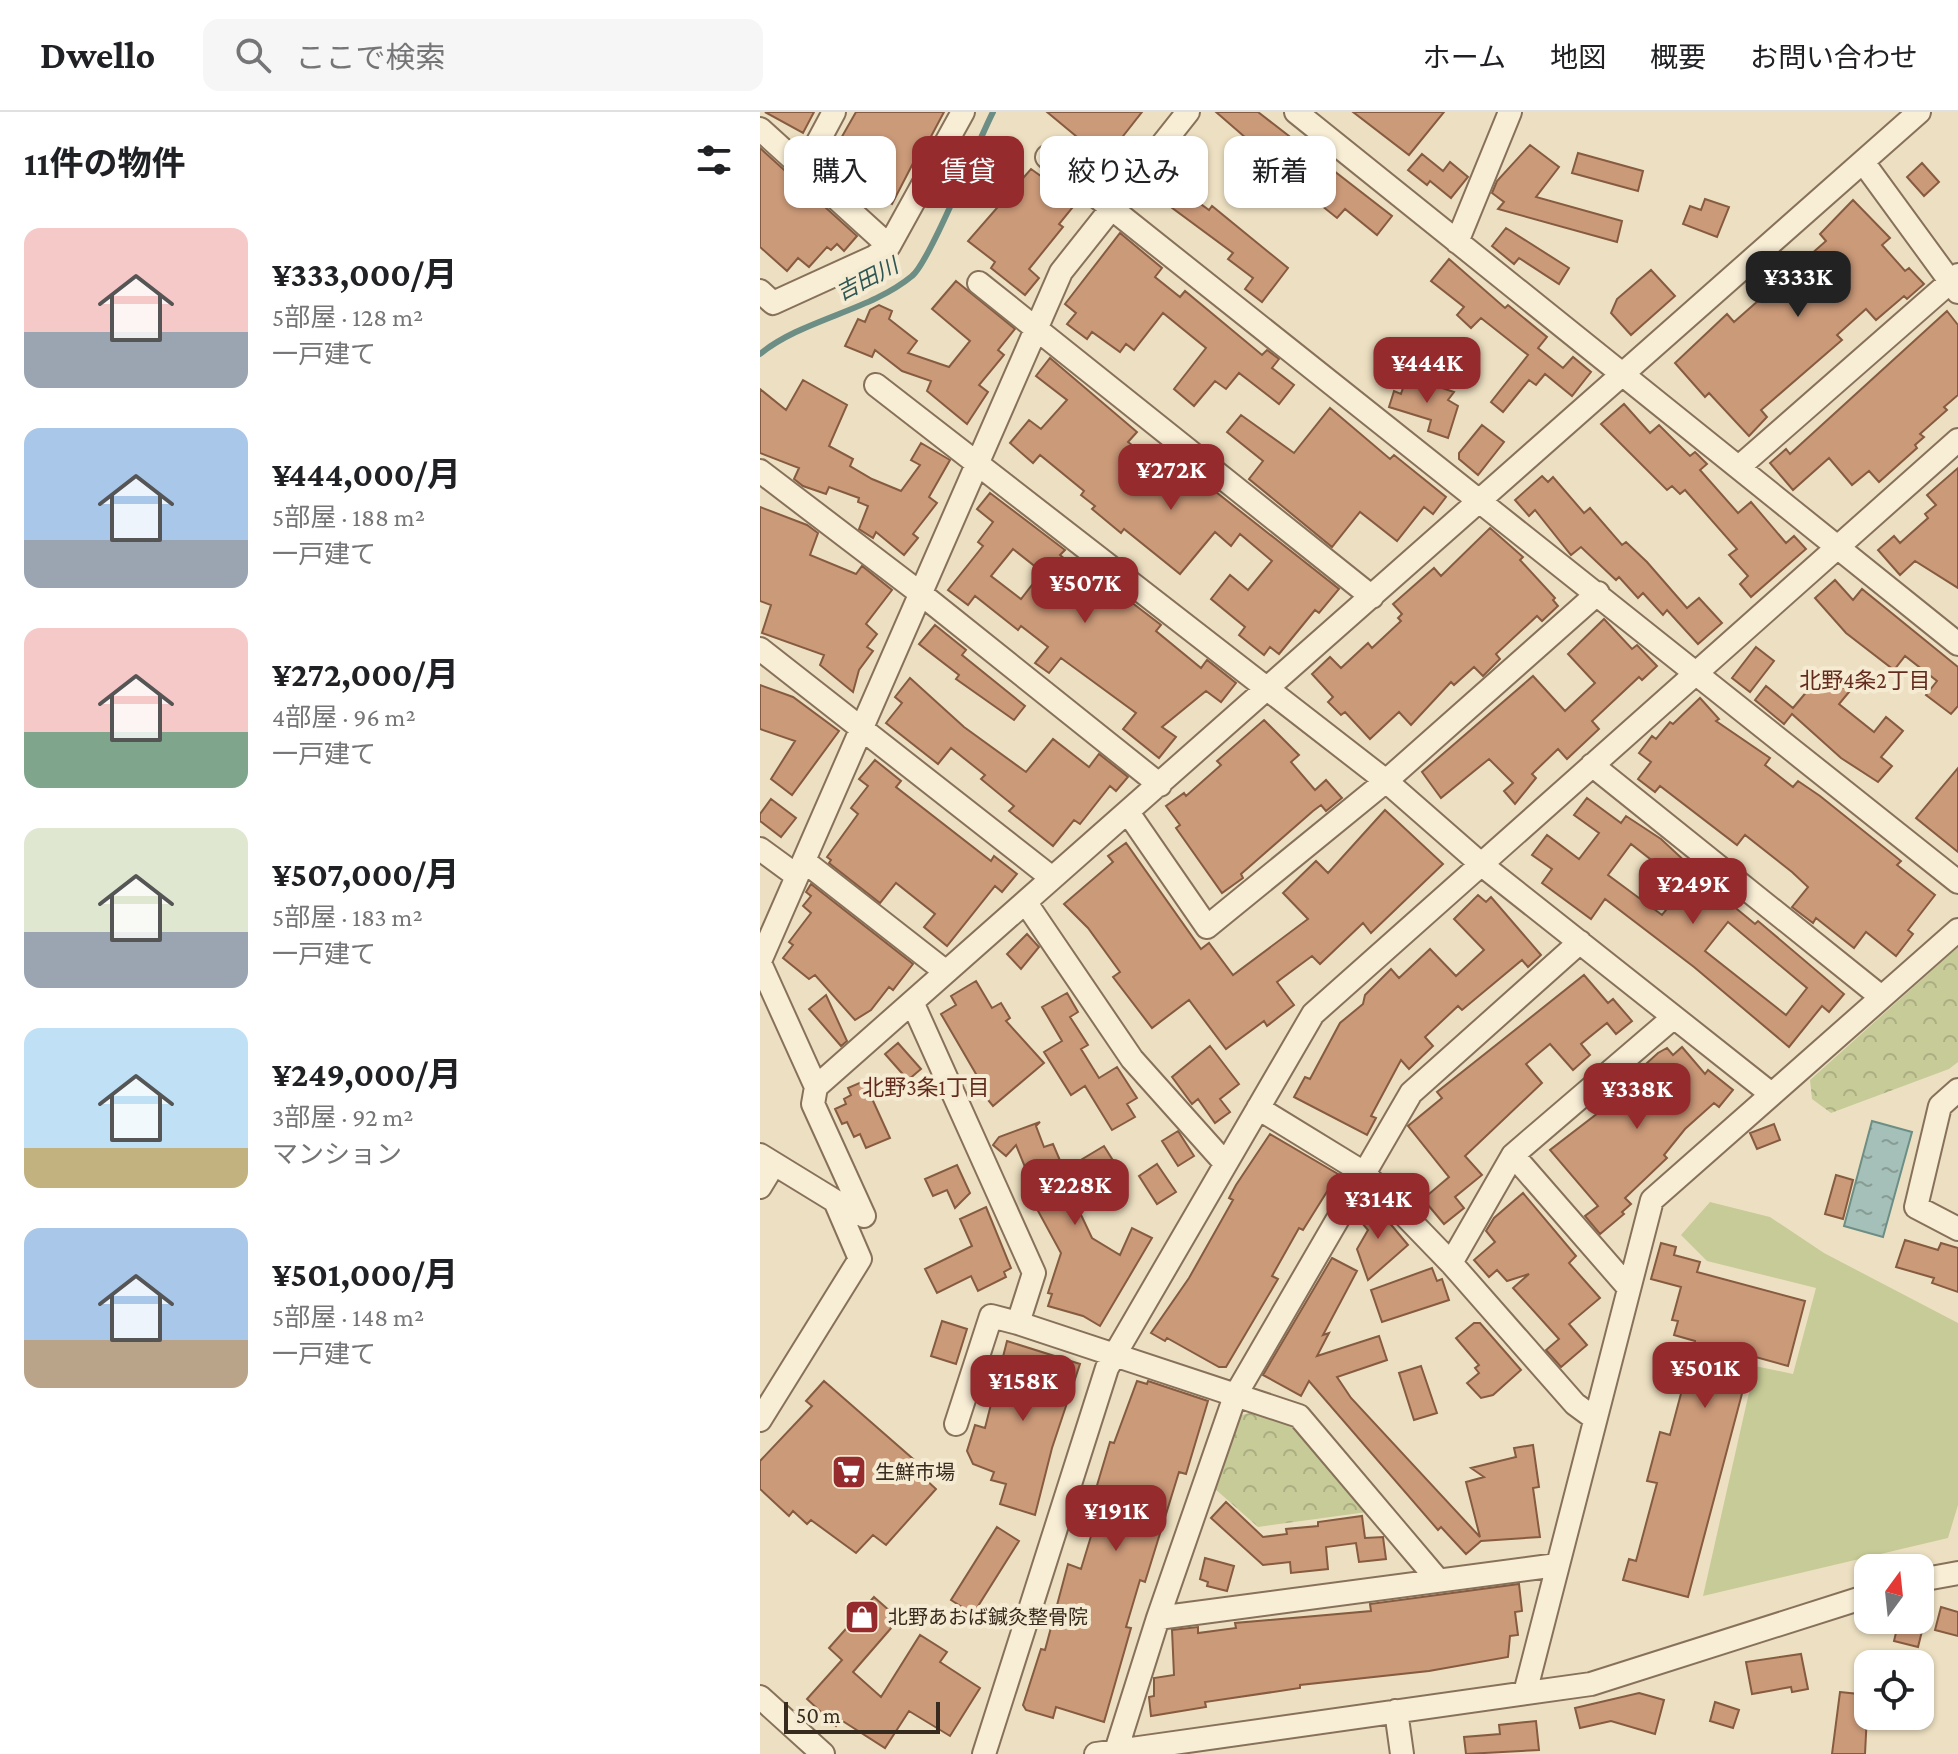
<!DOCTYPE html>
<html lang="ja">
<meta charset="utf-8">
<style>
:root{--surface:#fff;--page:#f6f6f6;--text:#202124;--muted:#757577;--line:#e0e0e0;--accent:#952b2d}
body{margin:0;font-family:"Crimson Pro","Noto Sans JP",serif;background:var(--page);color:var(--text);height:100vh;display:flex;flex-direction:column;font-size:30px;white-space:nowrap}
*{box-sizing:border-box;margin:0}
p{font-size:26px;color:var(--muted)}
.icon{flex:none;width:44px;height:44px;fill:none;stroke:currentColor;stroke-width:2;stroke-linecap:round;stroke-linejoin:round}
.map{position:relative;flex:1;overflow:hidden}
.panel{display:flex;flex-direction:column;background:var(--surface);width:760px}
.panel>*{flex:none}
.guide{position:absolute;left:24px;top:24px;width:760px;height:72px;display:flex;gap:16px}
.needle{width:52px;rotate:15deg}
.controls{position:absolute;left:1094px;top:1442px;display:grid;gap:16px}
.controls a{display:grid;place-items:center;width:80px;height:80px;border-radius:16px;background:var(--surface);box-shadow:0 2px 6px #0004;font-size:40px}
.scale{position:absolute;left:24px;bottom:20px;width:156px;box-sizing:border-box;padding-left:8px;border:4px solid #372a1e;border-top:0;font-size:22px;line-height:28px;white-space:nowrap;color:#372a1e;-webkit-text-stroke:6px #f5ead2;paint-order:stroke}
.price{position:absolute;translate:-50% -68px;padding:0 18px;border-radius:16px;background:var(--accent);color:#fff;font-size:26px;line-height:52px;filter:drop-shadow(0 2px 4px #0008)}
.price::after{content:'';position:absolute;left:50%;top:48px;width:24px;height:18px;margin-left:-12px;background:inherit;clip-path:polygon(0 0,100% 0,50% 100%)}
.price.current{background:#222;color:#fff}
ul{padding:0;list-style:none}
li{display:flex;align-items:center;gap:24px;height:200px;padding:0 24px}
li span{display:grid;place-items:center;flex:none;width:224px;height:160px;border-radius:16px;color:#555}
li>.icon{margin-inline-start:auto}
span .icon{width:96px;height:96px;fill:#fffc;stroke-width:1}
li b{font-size:34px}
h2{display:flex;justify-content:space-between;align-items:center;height:96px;padding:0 24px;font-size:34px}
.chip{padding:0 28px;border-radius:16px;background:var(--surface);box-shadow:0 2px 6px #0004;font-size:28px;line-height:72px}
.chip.current{background:var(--accent);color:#fff}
header{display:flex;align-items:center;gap:48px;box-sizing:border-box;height:112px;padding:0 40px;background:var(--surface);border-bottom:2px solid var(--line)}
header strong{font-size:38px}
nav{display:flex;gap:44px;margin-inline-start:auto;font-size:28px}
.search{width:560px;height:72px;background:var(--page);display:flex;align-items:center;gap:20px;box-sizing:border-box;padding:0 28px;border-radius:16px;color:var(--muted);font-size:30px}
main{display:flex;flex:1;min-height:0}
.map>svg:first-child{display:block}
.forest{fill:url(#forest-crowns)}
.pitch{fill:#c6cb97}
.water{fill:url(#water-ripples);stroke:#6c8e85;stroke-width:2}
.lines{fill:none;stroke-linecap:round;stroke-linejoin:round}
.stream{stroke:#6c8e85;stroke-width:6}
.building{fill:#cb9a79;stroke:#865b40;stroke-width:2;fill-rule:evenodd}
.minor-casing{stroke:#87715a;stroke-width:26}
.minor{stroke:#f8edd5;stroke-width:22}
.labels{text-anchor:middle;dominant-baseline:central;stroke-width:8;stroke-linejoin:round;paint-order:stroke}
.poi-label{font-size:20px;fill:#372a1e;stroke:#f5ead2;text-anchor:start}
.water-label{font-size:22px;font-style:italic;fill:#2d5653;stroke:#f5ead2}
.neighbourhood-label{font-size:22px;fill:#632b1e;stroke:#f5ead2}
</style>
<header>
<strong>Dwello</strong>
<div class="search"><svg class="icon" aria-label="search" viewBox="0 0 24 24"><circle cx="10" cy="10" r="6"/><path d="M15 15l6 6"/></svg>ここで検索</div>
<nav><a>ホーム</a><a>地図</a><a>概要</a><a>お問い合わせ</a></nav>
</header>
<main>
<section class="panel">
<h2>11件の物件<svg class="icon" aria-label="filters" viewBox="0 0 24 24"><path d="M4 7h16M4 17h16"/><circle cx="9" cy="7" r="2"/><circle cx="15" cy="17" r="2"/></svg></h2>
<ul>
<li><span style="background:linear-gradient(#f6c9c9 65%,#9aa5b1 0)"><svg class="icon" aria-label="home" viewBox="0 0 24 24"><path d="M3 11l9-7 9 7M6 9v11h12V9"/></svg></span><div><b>¥333,000/月</b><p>5部屋 · 128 m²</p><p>一戸建て</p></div></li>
<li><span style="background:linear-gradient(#a9c7e8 70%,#9aa5b1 0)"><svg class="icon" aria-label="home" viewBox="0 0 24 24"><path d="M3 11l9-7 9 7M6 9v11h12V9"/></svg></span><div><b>¥444,000/月</b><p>5部屋 · 188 m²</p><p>一戸建て</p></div></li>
<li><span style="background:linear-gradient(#f6c9c9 65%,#7fa58c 0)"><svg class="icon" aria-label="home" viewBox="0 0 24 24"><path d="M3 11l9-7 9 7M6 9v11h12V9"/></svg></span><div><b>¥272,000/月</b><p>4部屋 · 96 m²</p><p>一戸建て</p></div></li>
<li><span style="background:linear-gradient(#dfe7d0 65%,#9aa5b1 0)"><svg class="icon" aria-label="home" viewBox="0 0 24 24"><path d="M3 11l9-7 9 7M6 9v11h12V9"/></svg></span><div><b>¥507,000/月</b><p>5部屋 · 183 m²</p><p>一戸建て</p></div></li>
<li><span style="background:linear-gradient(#bfe0f5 75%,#c2b280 0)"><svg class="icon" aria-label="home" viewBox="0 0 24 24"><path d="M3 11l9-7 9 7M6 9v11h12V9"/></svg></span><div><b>¥249,000/月</b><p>3部屋 · 92 m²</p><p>マンション</p></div></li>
<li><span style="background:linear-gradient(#a9c7e8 70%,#b9a48a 0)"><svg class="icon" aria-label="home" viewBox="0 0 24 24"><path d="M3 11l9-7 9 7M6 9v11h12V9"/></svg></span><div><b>¥501,000/月</b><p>5部屋 · 148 m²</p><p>一戸建て</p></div></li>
</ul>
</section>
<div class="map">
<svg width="1198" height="1642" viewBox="0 0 1198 1642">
<defs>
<pattern id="forest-crowns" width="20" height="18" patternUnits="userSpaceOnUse" patternTransform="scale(2)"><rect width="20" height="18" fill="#c6cb97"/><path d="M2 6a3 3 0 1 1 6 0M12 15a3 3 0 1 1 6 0" fill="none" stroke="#abae82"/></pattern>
<pattern id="water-ripples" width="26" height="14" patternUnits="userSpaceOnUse" patternTransform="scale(2)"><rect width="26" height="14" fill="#a5c0b8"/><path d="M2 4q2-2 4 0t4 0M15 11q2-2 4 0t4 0" fill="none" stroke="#879c95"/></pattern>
</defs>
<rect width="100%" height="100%" fill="#ede0c2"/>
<path class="forest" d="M1198,835V950L1189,957L1071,1001L1052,987L1050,968Z
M492,1300L532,1313L607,1400L498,1415L454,1376L479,1304Z"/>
<path class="pitch" d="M950,1090L1010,1105L1064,1141L1198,1211V1393L1188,1426L943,1484L995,1254L1033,1262L1056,1176L947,1149L921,1123Z"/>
<path class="water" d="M1112,1009L1152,1020L1123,1125L1084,1114Z"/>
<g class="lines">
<path class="stream" d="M0,242C43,207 110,199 152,164C169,151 218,29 233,0"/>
</g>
<path class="building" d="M5,0H54L43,21Z
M96,0H184L167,32L164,30L132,92L101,76L105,69L68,49Z
M287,0H382L360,28L374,40L355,63L336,48L340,44Z
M456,0H498L632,104L617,123L585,97L577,106L532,70L528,76L509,62L515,54L507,48L509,46Z
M593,0H684L649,43Z
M770,33L799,55L776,85L862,109L857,130L738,97L744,90L732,81L737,69Z
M0,36L97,124L84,139L77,132L71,138L67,135L49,155L38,146L27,159L0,135Z
M818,41L883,59L878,79L812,61Z
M662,42L683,59L690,50L708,65L691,86L670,69L667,73L648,58Z
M1162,51L1179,70L1164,84L1147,65Z
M271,57L317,90L299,112L303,115L269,157L279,166L265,183L231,156L235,150L208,129Z
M404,65L449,98L452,94L528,156L502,190L485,177L493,166L468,147L473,141L392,81Z
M945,87L969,95L957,125L923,112L930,94L941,98Z
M1093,88L1130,126L1122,133L1145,159L1149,156L1164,172L1147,187L1144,184L1116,208L1106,197L1077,223L1082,228L1001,298L1007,305L989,324L949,281L945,285L915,251L967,202L974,210L1066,129L1060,122Z
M746,116L809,156L799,172L759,146L754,152L732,134Z
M360,121L402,156L395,165L420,185L425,179L502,243L507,238L519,247L512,256L534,273L519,292L479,261L466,277L455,269L434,294L414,277L446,236L403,201L374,238L366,232L360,240L332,220L327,227L307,212L316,201L305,192Z
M689,147L745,196L748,193L787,225L778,236L803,256L813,245L831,260L812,284L785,262L776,273L769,268L743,300L731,290L768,243L721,206L711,216L697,203L704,195L671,169Z
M891,158L915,184L871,223L851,201L857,187Z
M196,169L255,217L238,238L244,243L219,273L228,280L207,312L167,279L171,269L142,259L115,238L112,245L85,234L98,207L105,210L110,198L119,193L132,199L129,207L157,229L148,241L189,255L210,229L172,197Z
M1187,199L1198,213V283L1184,295L1187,298L1160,322L1164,325L1155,333L1157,336L1119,370L1109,359L1092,373L1069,346L1033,378L1010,351L1026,337L1030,342Z
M290,246L377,320L368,330L373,334L370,338L405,367L408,363L413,367L423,354L579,477L559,501L555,498L519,542L510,535L504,543L479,523L485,515L451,487L470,463L488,478L512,449L480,422L471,434L455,420L420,462L364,417L361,421L332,397L335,394L321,383L324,379L280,343L273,351L250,331L269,308L281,317L307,288L276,264Z
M647,264L694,280L688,288L698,294L688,326L668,319L671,308L629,295L634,279L641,282Z
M43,268L87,293L69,334L93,347L90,354L112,367L141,379L160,353L151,348L161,331L190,348L169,385L177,391L153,422L158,426L144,443L116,420L113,426L99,417L108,394L98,390L99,386L69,375L66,382L43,374L34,367L39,356L0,341V277L26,298Z
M864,292L890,321L899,313L930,344L935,340L947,352L940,358L978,401L991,390L1026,431L1034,424L1046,437L991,485L980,472L988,464L969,443L977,437L925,378L920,382L912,374L907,378L841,312Z
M570,296L630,347L634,343L686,385L673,402L664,395L637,429L600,400L572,435L489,367L503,349L467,320L481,303L534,341Z
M722,313L744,330L718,363L699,347V341Z
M1198,356V476L1155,449L1140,463L1118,438L1134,424L1140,431L1168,406L1165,402L1176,393L1167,383Z
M782,364L788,370L793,365L824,401L830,396L862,433L866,430L887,450L927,496L939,486L962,511L938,532L907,498L903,503L883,481L878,486L859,465L856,468L821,435L811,443L775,398L769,404L755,388Z
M230,381L305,438L300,443L346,480L349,476L356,482L358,480L401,513L396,519L441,556L447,548L476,571L461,590L446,579L402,615L416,625L399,646L363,617L376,601L301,546L289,561L275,551L288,535L261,514L258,518L215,484L208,493L188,478L223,434L218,430L233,410L217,397ZM253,437L282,460L261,487L231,464Z
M0,395L47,413L58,421L50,443L96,462L102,454L132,478L106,512L117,522L107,535L113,539L99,558L93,580L60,553L64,543L2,521L11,493L0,489Z
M730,416L763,445L760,448L795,486L793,488L798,494L782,509L777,504L736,542L740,547L723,564L714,555L694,573L691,570L651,613L639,600L610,627L585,600L581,603L568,590L573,585L552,562L570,545L581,556L608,531L612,536L641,509L638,506L642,502L633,492L674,456L681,464Z
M1075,468L1093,488L1102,477L1198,555V594L1191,602L1166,583L1177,569L1145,544L1134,558L1086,521L1055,486Z
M844,507L872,537L877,533L897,554L882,568L879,565L832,609L839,617L807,647L798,637L772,662L776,666L755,692L744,679L753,671L729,647L681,686L662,660L773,564L805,599L835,571L808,542Z
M175,513L206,538L202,543L265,594L254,608L196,567L199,563L159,532Z
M996,535L1014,549L990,580L972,566Z
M1064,559L1089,580L1079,592L1114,620L1126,605L1143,619L1121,645L1132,654L1118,670L1081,646L1032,602L1024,612L995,588L1006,574L1033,596Z
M150,566L204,615L266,660L293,627L329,655L339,642L368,665L356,679L350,674L320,712L314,708L293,734L249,699L254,694L221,667L225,663L191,636L178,652L126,611L142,591L135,585Z
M0,573L33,585L79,619L32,683L11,667L35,629L0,617Z
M940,586L959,607L956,609L1010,646L1005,653L1033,675L1038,669L1060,684L1141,749L1137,753L1175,783L1148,818L1153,822L1136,844L1106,820L1094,836L1056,806L1053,811L1032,795L1048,775L1032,760L985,723L977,733L900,674L895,680L878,667L891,650L879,641L892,624L896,627L910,610L913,612Z
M504,608L539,643L531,650L555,678L566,668L582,686L566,699L561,693L553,699L481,762L483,766L462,781L416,716L420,713L406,694L424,681L426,684L461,653L457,649Z
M115,648L141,669L136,675L231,749L234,744L257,762L242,780L235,774L187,834L164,815L175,802L136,771L120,791L69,751L71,748L67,745L98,702L91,696L108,674L99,667Z
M1198,656V740L1156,706Z
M827,686L861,711L866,704L901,727L929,753L917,768L871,732L848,763L902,803L930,769L956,790L961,784L995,812L998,809L1084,882L1069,900L1062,894L1029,935L934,855L845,787L831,807L782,771L792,757L772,743L787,723L819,747L839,721L814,703ZM968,810L1047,876L1026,903L945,839Z
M11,687L36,706L21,725L0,709V702Z
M625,698L683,752L611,821L603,811L560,852L552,844L517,870L534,893L507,914L504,909L466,937L429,888L392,916L353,865L360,860L328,816L304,792L353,750L348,744L366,731L441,837L449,831L473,863L548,807L523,781L556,749L568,761Z
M51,772L153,852L133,878L129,875L111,898L95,908L55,863L49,867L23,846L33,833L29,830L51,801L43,794L51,784L46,780Z
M718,783L726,790L731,785L781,843L768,855L762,848L702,898L698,894L665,925L673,934L649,957L641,948L611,1004L616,1006L607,1023L534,985L545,965L550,967L580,911L603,892L605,883L631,857L639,866L670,837L696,864L724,838L694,807Z
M267,822L279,835L261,857L247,842Z
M824,863L848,891L853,887L872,909L856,922L847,911L821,932L830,943L813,958L790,932L766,952L782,971L705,1044L722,1063L695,1085L704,1096L684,1112L663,1087L689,1065L648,1014L682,986L677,980Z
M216,869L232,896L241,891L250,906L246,909L284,951L233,994L219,977L223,974L181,902L196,893L191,884Z
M307,881L318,900L310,905L328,933L321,937L339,966L357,955L377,986L367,992L375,1005L352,1018L325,974L311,983L284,940L302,929L282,895Z
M66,883L87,929L81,934L49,897Z
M138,931L161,957L148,968L125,942Z
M450,934L479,972L460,987L470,1000L455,1011L438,987L432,992L412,965Z
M922,935L945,962L948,958L973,978L959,995L954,991L925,1017L904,1043L907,1046L865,1086L871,1092L862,1100L864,1102L840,1122L825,1104L838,1094L790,1038L847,994L844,990L898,941L907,936L913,943Z
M104,969L130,1026L106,1036L100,1022L94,1025L87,1010L82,1012L75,997L86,992L84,987L91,983L88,976Z
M280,1010L276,1014L284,1035L293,1032L304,1058L344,1034L359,1058L313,1086L332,1126L360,1143L372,1116L392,1126L340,1214L323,1204L288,1194L292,1182L288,1181L301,1141L265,1075L272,1072L256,1033L246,1044L233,1033L239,1025Z
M1014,1012L1020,1028L997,1037L990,1021Z
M418,1019L434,1044L418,1054L402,1029Z
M510,1022L578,1062L543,1118L539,1116L512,1164L518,1167L466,1255H459L407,1226L405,1229L391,1221L429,1166L473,1088L469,1086L476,1073Z
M397,1052L416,1080L397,1092L379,1064Z
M197,1053L210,1081L195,1096L187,1078L173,1084L165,1067Z
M1076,1063L1093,1068L1083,1107L1065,1102Z
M763,1081L816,1144L809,1151L840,1186L809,1212L827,1233L801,1255L786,1238L799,1227L753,1176L769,1162L747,1169L737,1158L729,1165L714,1148L735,1130L726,1119L734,1106Z
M613,1091L648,1133L608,1168L597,1137L608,1118L597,1105Z
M226,1095L251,1156L244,1160L246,1165L218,1179L211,1164L177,1181L165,1157L212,1134L200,1107Z
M1145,1128L1178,1138L1181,1131L1198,1136V1180L1172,1171L1174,1166L1136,1155Z
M901,1131L916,1135L914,1143L940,1150L937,1160L1045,1189L1028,1254L992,1244L928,1485L863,1468L869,1447L876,1449L897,1371L887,1369L900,1320L910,1323L935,1229L914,1223L918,1209L912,1208L921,1175L891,1167Z
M572,1146L597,1159L563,1223L569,1221L557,1244L619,1224L627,1248L577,1265L591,1286L720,1425L706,1370L724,1365L711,1356L756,1345L754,1336L773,1333L779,1375L773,1376L780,1425L721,1429L706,1442L681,1415L678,1418L549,1269L541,1284L503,1263Z
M672,1156L677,1169L682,1167L689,1188L622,1210L611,1178Z
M182,1209L207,1217L196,1252L171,1244Z
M714,1211H720L761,1258L733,1283L721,1286L707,1271L719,1261L715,1256L719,1253L696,1226Z
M247,1229L320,1252L292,1336L275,1403L240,1392L246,1372L231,1368L234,1360L213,1352L207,1339L215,1313L225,1316Z
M661,1254L677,1301L654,1308L639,1261Z
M64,1269L168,1360L164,1366L176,1377L126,1433L113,1423L96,1441L51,1408L47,1412L33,1399L29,1404L0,1377V1349L52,1294L46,1289Z
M377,1269L387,1272L388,1269L448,1289L426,1362L419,1360L385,1470L380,1468L366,1515L371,1516L344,1610L296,1595L293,1606L266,1598L263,1593L281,1537L285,1538L308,1452L321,1457L332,1421L326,1419L338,1381L335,1380L350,1330L354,1331Z
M466,1390L503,1425L527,1422L526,1417L558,1414V1410L602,1404L605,1426L623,1425L626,1447L599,1450L596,1431L566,1435L568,1457L531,1461L530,1450L503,1453L451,1406Z
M237,1415L259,1429L213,1502L191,1488Z
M445,1446L474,1454L467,1479L447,1474L448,1470L440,1467Z
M759,1472L762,1499L755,1500L758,1523L750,1524L748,1545L669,1559L540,1573V1576L445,1590L446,1595L391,1604L389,1585L394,1584V1566L414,1563L412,1518L438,1515V1521L476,1516L475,1511L611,1499L610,1492Z
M114,1485L139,1507L93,1560L121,1585L160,1523L187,1540L180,1550L220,1576L190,1624L149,1599L125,1636L81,1608L76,1614L47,1587L82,1548L69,1536Z
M1181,1495L1198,1500V1524L1175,1518Z
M1139,1508L1164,1511L1158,1535L1134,1529Z
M1041,1542L1048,1577L1032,1580L1031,1575L992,1582L986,1550Z
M1080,1580L1108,1583L1105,1642H1072Z
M879,1581L904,1588L895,1622L851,1609L820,1616L815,1596Z
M955,1590L979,1598L973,1616L950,1609Z
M776,1609L779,1638L706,1642L704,1625L740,1622L739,1613Z"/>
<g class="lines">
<g class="minor-casing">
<path id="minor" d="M536,0L1198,532
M0,17L129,134
M287,45L1198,770
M1103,50L1198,180
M44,56L74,0
M697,130L750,0
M219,171L612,485
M0,179L13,191L114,145L129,134L203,0
M116,273L626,669L722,753L1010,981
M979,355L1198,163
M0,359L160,481L400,673
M0,537L292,766
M832,653L1120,884
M369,702L447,815L626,669L838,481
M0,737L37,764
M44,749L186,860
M266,791L372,947L465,1051
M0,849L301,160L428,0
M0,851L56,975L1159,0
M153,892L274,1161L258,1211
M56,975L53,992L104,1104
M1198,978L1180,994L1156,1095L1198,1117
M498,996L604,1061L691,1151L815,1292L834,1306
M0,1043L75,1089L100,1147L0,1308
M753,1043L868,1175
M0,1075L14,1052
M691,1151L753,1043L914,905
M196,1312L231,1204L258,1211L539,1304L678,1468
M1160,1468L1198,1461
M398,1506L797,1453
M765,1581L892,1088L1198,818
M0,1585L63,1642
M636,1599L642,1642
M356,1639L398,1506L475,1284L651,981L820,830
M224,1642L347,1256L553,902L1198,328
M336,1642L831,1572L1108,1484"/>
</g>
<use href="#minor" class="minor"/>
</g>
<defs>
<g id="supermarket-square" transform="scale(1.8)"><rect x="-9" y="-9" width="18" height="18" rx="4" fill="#952b2d" stroke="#f5ead2"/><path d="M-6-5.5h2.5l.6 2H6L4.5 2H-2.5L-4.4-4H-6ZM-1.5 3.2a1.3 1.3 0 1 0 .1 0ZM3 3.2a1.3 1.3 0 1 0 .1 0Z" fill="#fff"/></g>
<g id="shop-square" transform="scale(1.8)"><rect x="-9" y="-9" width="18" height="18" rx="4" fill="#952b2d" stroke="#f5ead2"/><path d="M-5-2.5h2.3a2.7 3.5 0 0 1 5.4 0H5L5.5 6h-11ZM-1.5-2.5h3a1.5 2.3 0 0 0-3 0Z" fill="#fff"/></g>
</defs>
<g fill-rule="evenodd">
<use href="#supermarket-square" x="89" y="1360"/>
<use href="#shop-square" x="102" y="1505"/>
</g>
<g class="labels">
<g class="poi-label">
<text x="115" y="1360">生鮮市場</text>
<text x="128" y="1505">北野あおば鍼灸整骨院</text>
</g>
<g class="water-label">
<text transform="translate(107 167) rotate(-27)">吉田川</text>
</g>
<g class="neighbourhood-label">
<text x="1105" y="568">北野4条2丁目</text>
<text x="166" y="975">北野3条1丁目</text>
</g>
</g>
</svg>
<div class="controls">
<a><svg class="needle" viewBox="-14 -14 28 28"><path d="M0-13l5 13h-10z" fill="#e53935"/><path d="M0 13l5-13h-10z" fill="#757577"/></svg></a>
<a><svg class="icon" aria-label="locate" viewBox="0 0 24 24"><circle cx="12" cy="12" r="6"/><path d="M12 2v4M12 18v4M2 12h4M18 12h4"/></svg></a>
</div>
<div class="scale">50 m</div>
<b class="price current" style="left:1038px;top:207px">¥333K</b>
<b class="price" style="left:667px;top:293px">¥444K</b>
<b class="price" style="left:411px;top:400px">¥272K</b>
<b class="price" style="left:325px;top:513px">¥507K</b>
<b class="price" style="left:933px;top:814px">¥249K</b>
<b class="price" style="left:877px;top:1019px">¥338K</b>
<b class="price" style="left:315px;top:1115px">¥228K</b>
<b class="price" style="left:618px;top:1129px">¥314K</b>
<b class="price" style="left:945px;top:1298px">¥501K</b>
<b class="price" style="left:263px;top:1311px">¥158K</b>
<b class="price" style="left:356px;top:1441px">¥191K</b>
<div class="guide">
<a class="chip">購入</a>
<a class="chip current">賃貸</a>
<a class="chip">絞り込み</a>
<a class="chip">新着</a>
</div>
</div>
</main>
